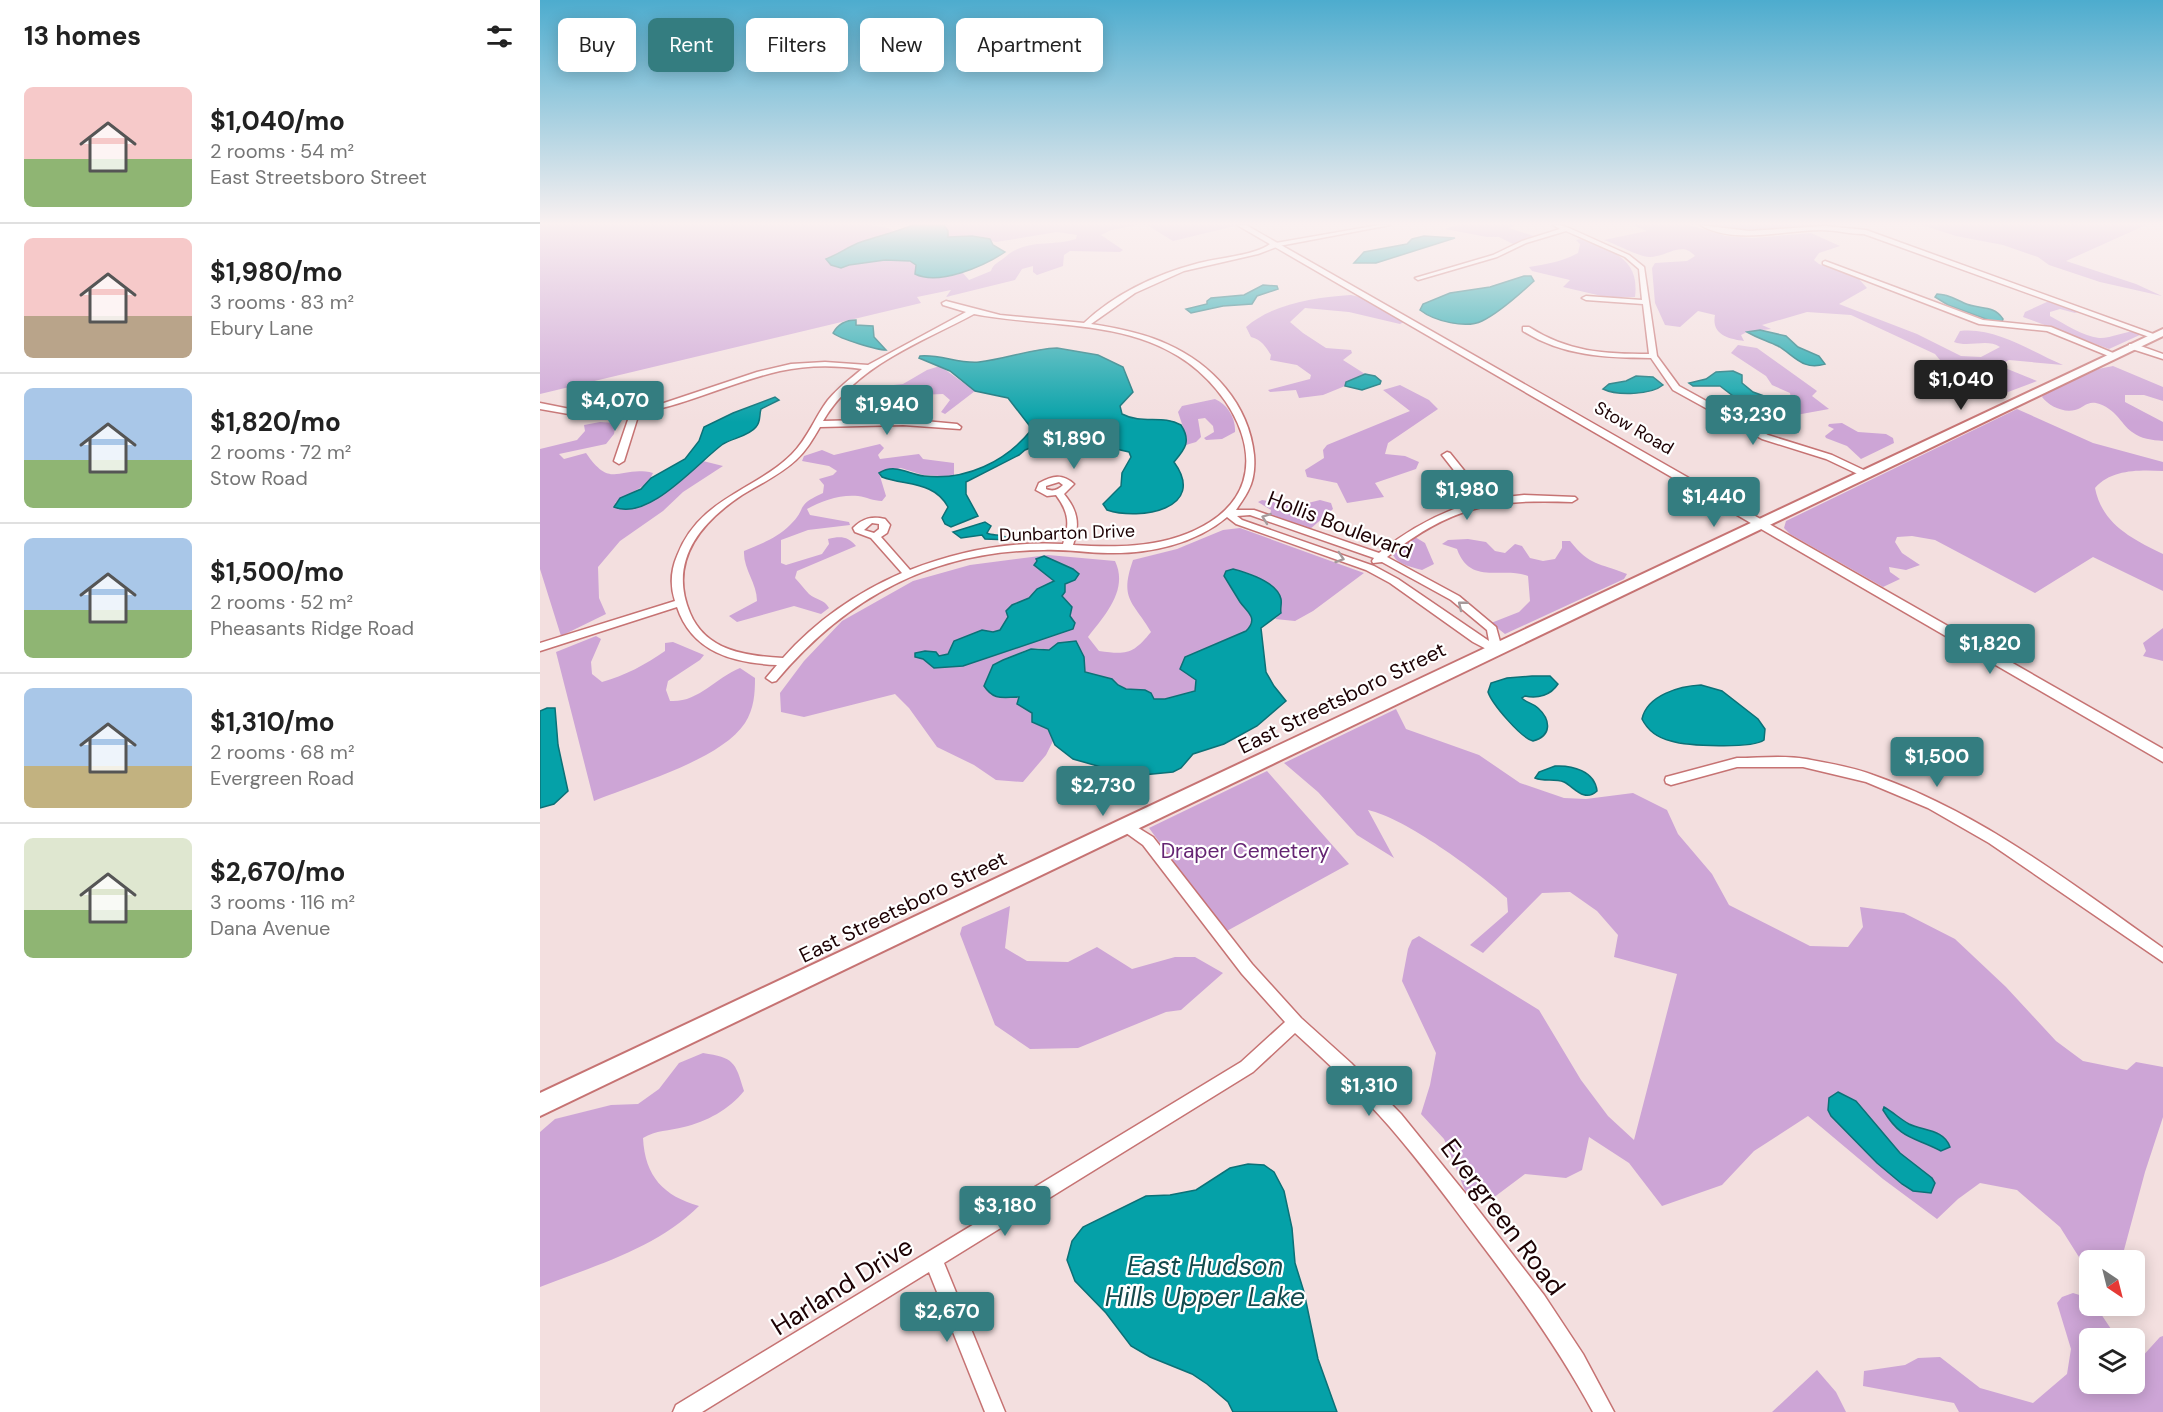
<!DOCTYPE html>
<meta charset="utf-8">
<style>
:root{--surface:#fff;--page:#f2f2f2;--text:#222;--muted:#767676;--line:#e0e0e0;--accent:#347d80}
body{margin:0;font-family:"DM Sans",sans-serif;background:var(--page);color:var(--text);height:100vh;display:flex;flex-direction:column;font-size:22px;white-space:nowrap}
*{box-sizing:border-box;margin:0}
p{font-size:20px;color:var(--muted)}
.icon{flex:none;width:33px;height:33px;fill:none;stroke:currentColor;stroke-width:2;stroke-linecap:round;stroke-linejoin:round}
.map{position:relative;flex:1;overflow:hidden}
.details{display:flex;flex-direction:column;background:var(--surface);width:540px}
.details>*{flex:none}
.guide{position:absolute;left:18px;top:18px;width:570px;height:54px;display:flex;gap:12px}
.needle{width:39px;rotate:145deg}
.fabs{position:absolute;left:1539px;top:1250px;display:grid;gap:12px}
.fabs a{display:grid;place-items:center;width:66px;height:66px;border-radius:9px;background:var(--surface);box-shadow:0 3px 15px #0003;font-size:30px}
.price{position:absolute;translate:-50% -51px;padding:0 14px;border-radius:6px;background:var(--accent);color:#fff;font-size:20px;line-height:39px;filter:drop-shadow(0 2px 3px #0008)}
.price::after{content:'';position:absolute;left:50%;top:36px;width:18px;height:14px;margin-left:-9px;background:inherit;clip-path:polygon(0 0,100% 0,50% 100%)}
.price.current{background:#222;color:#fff}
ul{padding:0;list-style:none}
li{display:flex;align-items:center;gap:18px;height:150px;padding:0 24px}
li+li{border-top:2px solid var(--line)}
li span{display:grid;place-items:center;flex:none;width:168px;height:120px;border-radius:9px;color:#555}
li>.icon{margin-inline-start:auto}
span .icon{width:72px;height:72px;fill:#fffc;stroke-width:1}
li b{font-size:26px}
h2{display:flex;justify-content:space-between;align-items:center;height:72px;padding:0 24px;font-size:26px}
.tag{padding:0 21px;border-radius:9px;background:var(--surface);box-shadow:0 3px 15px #0003;font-size:21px;line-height:54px}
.tag.current{background:var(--accent);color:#fff}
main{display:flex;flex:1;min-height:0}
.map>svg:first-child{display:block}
.green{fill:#cda5d6}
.water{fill:#05a1a8;stroke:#0c7177;stroke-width:1.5}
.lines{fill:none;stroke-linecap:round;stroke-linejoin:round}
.minor-casing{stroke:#c67373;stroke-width:3}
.tertiary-casing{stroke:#c67373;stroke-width:3}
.secondary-casing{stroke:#c67373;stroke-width:4}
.minor{fill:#fff;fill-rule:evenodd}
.tertiary{fill:#fff;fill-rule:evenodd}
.secondary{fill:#fff;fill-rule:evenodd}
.oneway{stroke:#a59a9b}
.labels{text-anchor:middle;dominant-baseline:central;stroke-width:4.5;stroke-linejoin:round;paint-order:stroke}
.far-street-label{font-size:18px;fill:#1d0204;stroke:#fff}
.street-label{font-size:21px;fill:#1d0204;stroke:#fff}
.park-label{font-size:21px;fill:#652573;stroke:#fff}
.near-street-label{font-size:26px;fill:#1d0204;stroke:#fff}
.near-water-label{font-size:27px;font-style:italic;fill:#134a4d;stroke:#fff}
</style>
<main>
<section class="details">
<h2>13 homes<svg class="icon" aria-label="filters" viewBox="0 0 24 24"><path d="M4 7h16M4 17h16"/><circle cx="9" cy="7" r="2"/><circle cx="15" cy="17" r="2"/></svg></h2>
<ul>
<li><span style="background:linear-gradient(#f6c9c9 60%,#8fb573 0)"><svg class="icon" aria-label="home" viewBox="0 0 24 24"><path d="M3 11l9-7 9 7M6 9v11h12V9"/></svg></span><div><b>$1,040/mo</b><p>2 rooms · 54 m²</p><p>East Streetsboro Street</p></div></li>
<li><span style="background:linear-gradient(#f6c9c9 65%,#b9a48a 0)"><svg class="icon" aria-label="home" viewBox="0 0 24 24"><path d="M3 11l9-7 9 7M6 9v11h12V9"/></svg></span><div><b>$1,980/mo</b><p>3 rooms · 83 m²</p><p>Ebury Lane</p></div></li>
<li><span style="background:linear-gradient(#a9c7e8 60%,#8fb573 0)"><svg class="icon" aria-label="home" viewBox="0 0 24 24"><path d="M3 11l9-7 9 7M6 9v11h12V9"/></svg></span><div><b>$1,820/mo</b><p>2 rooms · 72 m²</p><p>Stow Road</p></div></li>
<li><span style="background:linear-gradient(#a9c7e8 60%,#8fb573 0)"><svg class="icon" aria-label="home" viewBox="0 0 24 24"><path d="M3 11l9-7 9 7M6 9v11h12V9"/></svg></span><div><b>$1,500/mo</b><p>2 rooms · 52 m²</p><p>Pheasants Ridge Road</p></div></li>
<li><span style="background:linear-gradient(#a9c7e8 65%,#c2b280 0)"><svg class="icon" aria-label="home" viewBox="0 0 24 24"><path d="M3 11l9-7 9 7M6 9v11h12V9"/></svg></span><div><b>$1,310/mo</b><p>2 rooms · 68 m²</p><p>Evergreen Road</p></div></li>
<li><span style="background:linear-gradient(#dfe7d0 60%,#8fb573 0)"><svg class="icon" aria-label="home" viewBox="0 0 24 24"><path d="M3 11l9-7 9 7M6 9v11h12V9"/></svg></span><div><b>$2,670/mo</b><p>3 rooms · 116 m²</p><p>Dana Avenue</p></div></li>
</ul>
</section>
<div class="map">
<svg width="1623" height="1412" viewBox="0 0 1623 1412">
<rect width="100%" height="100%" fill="#f3dfdf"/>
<path class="green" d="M0,225H331L348,228L355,232L314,245L304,252L286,258L291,265C316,270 351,248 376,265L375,270L387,278L422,272L429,280L451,271C453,264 459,262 464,258C486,238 510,247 536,239L537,235L517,232L456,242L432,236L408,237L406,236L407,226L404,225H597L571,230L561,235L583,250L580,252L530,251L524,255L523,266L497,275L493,272V266L482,269L475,280L406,297L411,290L377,297L381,303L0,394Z
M607,225H692L695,226L633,241Z
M917,225H976L969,228L994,236L973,244L959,237H947L905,229Z
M1092,225H1149L1186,236L1213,238L1271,233L1300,246L1279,253L1274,260L1279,264L1318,278L1327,288L1299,304L1377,334L1421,356L1441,357L1460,347C1447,338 1429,348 1414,342L1420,331C1456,327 1490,351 1523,365L1469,360L1463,363L1465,368L1497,381L1468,392L1461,389L1462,384L1454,378C1449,378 1444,380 1440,380C1422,381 1405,367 1395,354L1311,315L1267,312L1222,325L1231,329L1207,332L1201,335L1204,341C1189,339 1171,335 1175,315L1158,311L1140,327L1125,325L1115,303L1112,268L1115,263L1147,261L1155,256C1142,240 1126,257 1110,257C1099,257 1076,244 1064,240L1107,231Z
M1173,225H1279L1202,231Z
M1366,225H1606L1526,261L1596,284L1622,296L1560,282L1509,265L1498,257L1463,245L1416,236L1382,225Z
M1041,239C1072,251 1100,258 1095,297H1066L1023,287L1030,280L992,271L989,267C1006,264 1022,262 1038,253L1040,244L1036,240Z
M811,295L824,298L864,322L860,324L809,312L765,308L750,322L763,333L786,348L811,350L812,353L803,360L825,374L806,382L805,386L783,395L759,398L756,390L730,392L728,390L770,379L771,375L757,365L730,360L731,355C725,346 722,340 711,337L706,327C732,304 776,297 811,295Z
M1509,301L1540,311L1535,313L1520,309L1510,312V316C1525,324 1542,336 1559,338C1569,339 1585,331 1598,331L1602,334L1569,349L1483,317L1485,312Z
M1198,345L1217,348L1277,391L1272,396L1289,409L1234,419L1238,429L1230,431L1195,414C1215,410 1238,416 1251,398L1250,393L1232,385L1226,376L1191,353Z
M400,366L435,391L405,414L401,412L410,400L403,394L351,396L316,391L317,389L363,384L387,370Z
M1573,366L1623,387V401L1604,395H1585V402L1623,422V441C1612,440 1601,439 1592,432C1580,423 1576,408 1556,403C1547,401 1543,408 1535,410C1523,413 1509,406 1502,397L1506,392L1558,369Z
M860,385L889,400L898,409L848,443L845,454L865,456L879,462L876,469L835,483L844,497L807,503L797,483L767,477L765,470L784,458L783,450L787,445L870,411L843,390Z
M675,399C687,404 696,418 695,432L682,439L666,440L664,438L674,432L673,426L665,418L658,419L661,437L656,442L646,445V436L638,412L642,406Z
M1477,409L1553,443L1623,462V471C1599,470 1572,469 1555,488C1562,524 1592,539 1623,554V591L1553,557L1495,593L1395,540L1372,536L1357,537L1355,542L1362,553L1380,565L1366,570L1349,567L1350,572L1360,579L1343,587L1250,534L1244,528L1246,521Z
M60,422L76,423L74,434L66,444L19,454L24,459L46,453C72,491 79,465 113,473L108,483L75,503L107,504L141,481L163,461L183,466L143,492L123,511L80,541L58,567L59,598L66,614L21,636L0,569V449L37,440L45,431L44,425Z
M1302,423L1318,432L1346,434L1353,438L1354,443L1321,459L1307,446L1286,438L1285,436L1294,429L1288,426L1289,424Z
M340,444L344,448L338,455L340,459L379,454L383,459L414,463V477L383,475L361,468L339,473L346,496L342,501C333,501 327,497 318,496C301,494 281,501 267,509L270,515L309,522L310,525L268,530L241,540V563L246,565L282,554L289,544L288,539C300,536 308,536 316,546L257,571L255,578C260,583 264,589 269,594C276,600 284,599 289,608L281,614L254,606L197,622L189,616L217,601C217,583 203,569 204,551C221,544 237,538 250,525C268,508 254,506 283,493L284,485L279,479L293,475L297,471L289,466L262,461L264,456L282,450L294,455Z
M722,500L756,506L780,500L791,503L793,509L769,530L730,516L731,510L718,502Z
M700,528L824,573L773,611L755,621L735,619L738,616L742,601C734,584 705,566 686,571L684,576C689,585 695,593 700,602C706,612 720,618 706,631L650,655L652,677L656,680L655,691L625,699H614L605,690L586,689L578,685L572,679L545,672L544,657L537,642H530L509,650L498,648L486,650L453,665L444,686C454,701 464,697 480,698L477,704L492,713V722L508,729L513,741L506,755L483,782L456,780L434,765L397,747L369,708L355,694L264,717L241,712L240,693L264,661L302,621L373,581L430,565L508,555L575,561C589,590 564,616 548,637L559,651C587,655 593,654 611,632C593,601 579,600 593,560L637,549L683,530Z
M875,537L885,543L894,564L882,570C872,567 858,565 853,555Z
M928,539L946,542L955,551L965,553L975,544L982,546L990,558L1003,561L1015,559L1022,548V541H1030C1051,567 1058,562 1087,574L1084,579L965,634L951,623L979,612L990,601L988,576C963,566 930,586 917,549L902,544L908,540Z
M1623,628V661L1603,656L1606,651L1603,643Z
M56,636L61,639L51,662L52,674L62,682C86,675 105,665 125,651V643L133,642L164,655L160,660L128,681L126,690L130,701C158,703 175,678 200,668L215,678C215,694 214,709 205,723C181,760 95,784 54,801L16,652Z
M856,709L866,729L939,755L980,783L1024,798L1046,799L1093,793L1127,810L1138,834L1172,874L1189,905L1270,946L1308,947L1323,927L1320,907L1364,913L1415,939L1466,987L1516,1041L1543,1061L1587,1070L1596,1062L1623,1067V1117L1605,1172L1584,1250L1570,1260H1550L1549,1273L1520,1227L1477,1190L1440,1183L1418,1199L1397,1219L1343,1179L1268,1116L1214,1151L1182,1185L1122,1206L1089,1163L1049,1137L1042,1170L1026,1178L985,1174L953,1198L926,1193L904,1139L881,1114L890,1085L896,1053L862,981L868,949L872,940L879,936L999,1010L1041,1080L1068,1116L1094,1140L1137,974L1074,957L1078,935L1057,911L1030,892L1002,893L943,953L930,945L968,912L967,898C937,871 865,818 828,810L854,858L817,835L778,792L744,763Z
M727,771L809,864L685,932L609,828Z
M470,906L465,948L487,961L528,962L557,947L592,969L635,957H655L683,973L641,1010L626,1012L538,1048L490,1049L455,1025L420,934L422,927Z
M163,1053C194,1058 195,1061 204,1091C190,1109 166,1122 144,1127C129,1131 116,1130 103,1138C105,1177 124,1196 159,1206C117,1248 54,1266 0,1287V1132L15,1119L71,1105L98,1104L119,1089L139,1063Z
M1533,1293L1549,1298L1550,1305H1555L1577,1338H1550V1383H1594L1595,1355L1600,1359L1620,1337L1623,1336V1412H1419L1414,1403L1323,1386L1324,1371L1365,1365L1378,1358L1400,1357L1440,1388L1493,1403L1527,1374L1531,1349L1517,1303L1522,1297Z
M1277,1370L1296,1392L1306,1412H1232Z"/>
<path class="water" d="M373,225H404L408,231V237L432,236L450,239L453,245L465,252C444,266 399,286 375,274L376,265L370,261L345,260L309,265L301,268L291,265L286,259C299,254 309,246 321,242C339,236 356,232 373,225Z
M884,236L915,238L836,263H814L824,252L867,244L872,239Z
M984,276H991L994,281C981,293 959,313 942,321C926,329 894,321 880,310L883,304L910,293L950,287Z
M723,285L737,286L738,289L717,296L712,304L683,306L651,313L646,309L667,304V301L671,298L704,295Z
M1397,294C1408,294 1415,299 1424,303C1439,310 1453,304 1463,319L1462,322H1454L1408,305L1395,297Z
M316,320V325L333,326L334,337L346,350C337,350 300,339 293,333C298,324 306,320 316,320Z
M1220,330L1246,336L1258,347L1279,356L1285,364C1263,371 1255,356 1238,346C1228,341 1217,338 1207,332Z
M517,348L558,355L583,367L593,392L580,406L582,414C603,425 622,414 641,425C652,442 644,450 634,462C668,509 600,521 567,510L563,504L581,486L582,473L591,457L589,452L576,449L553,452L495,446L485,450L479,455L426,482V494L438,516L411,527L405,524L402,518L408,507C394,481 366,486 342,477L339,473C355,463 368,474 384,476C425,481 466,462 492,429L468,398L435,391L410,371L379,358L380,356C400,354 419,364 439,362C466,359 490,349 517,348Z
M1193,371L1202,375V383L1213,392L1230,398L1233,404L1210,409L1180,386H1153L1149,383L1166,379L1176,372Z
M825,374L835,376L841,381L840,384L822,390L805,386L806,382Z
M1096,376L1113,377L1123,385C1111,395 1077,396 1063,389L1069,384L1086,381Z
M235,397L239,400L221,409C219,415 221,422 216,427C209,436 193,438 183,444C158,462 109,522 74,507L80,498L101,489L111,478L145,459L159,441L164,427L193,413Z
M445,522L451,526L447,533C454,537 462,532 469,540L445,539L442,535L421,538L413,532Z
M504,556L533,569L539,574L535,580L525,584V592L522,596L532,607L530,616L535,623L533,629L423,666L394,668L383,659L375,657V653L385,651L396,652L399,656L408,654L414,641L442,630L453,632L460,630L468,617L466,611L472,605L489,598L497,589L514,581L494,565L497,561L496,559Z
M693,569C708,573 737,582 741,599C742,604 740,608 741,613L721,628L726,672L734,686L746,701L717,726L684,744L653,754L641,768L633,772L582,777L568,769L533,759L515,745L508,729L492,722V713L477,704L479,697C463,697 454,701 444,686L453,665L463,660L491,649L509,650L518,643L536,641L544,657L545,672L572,679L578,685L586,689L605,690L611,693L614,699H625L655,691L656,680L640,669L645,657L706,631C719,618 707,612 700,602C695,594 689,584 684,576L686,571Z
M992,676H1010L1018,684C1011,695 998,699 985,696L982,698C986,703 993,703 998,708C1011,720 1012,736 993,741C981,738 952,704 948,692L951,683L967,678Z
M1161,685L1182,691L1218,719L1225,729L1224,740C1212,749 1147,746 1131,741C1118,738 1108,731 1102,719C1107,695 1140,686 1161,685Z
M7,708H15L18,745L28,791L14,804L0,808V711Z
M1015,766C1032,765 1055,771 1057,791C1044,803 1034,787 1024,782C1015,778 1004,782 995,778L999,772Z
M1298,1092L1316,1101L1360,1153L1392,1178L1395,1183L1391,1193L1373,1191L1362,1184L1337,1163L1291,1116L1288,1110L1289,1098Z
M1344,1107C1353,1112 1360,1119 1369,1124C1383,1131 1404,1129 1410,1147L1401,1151C1373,1136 1362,1141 1343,1110Z
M708,1164L724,1165L734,1172L744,1191L752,1228L755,1263L764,1292L778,1359L797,1412H693L688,1402L667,1384L652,1374L610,1357L591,1346L566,1313L535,1281L527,1260L532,1241L543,1227L606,1196L630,1195L656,1190L690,1168Z"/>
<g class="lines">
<g class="minor-casing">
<path id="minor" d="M839,225H850L739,246L718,254L644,271L595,293L551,324C577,328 603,333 627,344C672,364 709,404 714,455C715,466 714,480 708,491C705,497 700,504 696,510H714L839,553C869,529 902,511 938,501L902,455L907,452L910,453L947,499L984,495L1035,497L1037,499L1032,502C952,499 911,506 847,557L919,596L956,627L962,649L960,652H952L933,642L850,583L826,570L696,524L687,517C655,544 609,554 568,553C547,553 525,549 504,550C392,551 307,597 236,681L232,682L226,678L237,665C193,663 152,652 137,607L0,651V643L135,601C130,586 131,570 137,556C159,498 215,491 252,454C268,438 275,417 288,400C298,388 310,379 322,369C295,365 267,365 240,371C192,382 147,405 99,413L84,461L79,464L74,461L90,414L40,416L0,409V403L40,411H81L121,404L217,372L251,364L285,362L328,365L426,312L403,305L402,303L406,301L460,315L544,323C576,293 617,274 659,263C678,258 717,255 730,244ZM434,314C500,327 578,319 638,356C694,390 742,476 670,522C629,548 579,548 533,545C540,524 538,511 524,494L534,484C522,473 512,476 499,483L496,490L507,496L516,495C529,512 530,525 523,544C471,541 418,551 370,570L341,537L347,533L350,525L345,519C332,516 323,518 313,528L315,532L331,538L362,573C316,593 276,621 243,658C206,656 166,651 150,613C128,561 160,523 202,495C220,484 240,475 256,460C266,451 273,439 280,427L363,425L420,429L421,427L417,424L363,419L283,421C315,366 380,343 434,314ZM519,482L523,485C518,490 513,492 506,489V486ZM710,515L834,558L832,561L833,563L842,562L911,600L947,630L949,641L858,579L834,566L702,520L697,516ZM332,523L339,524V529L334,533L324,530Z
M1013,225H1020L1029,228L1089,255L1104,267L1117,356L1139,386L1228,435L1292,455L1328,472V476H1322L1286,459L1222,439L1133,390L1111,358C1065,358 1023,356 983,331V327H989C1028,352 1064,354 1109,354L1103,304L1046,300L1042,298L1046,296L1102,300L1099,269L1085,257L1026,231L986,243L957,257L878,280L875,278L953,255L982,241L1020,229Z
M1160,225L1209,231L1285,226L1326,230L1619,336L1612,338L1324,234C1309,234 1296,230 1281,230C1243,230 1195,245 1160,225Z
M1285,261L1443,320L1511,327L1578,355L1571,357L1507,331L1439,324L1283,264V262Z
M1589,344H1595L1623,354V359L1589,348Z
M1197,758C1219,758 1244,755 1266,759C1288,763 1312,767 1333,775C1440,812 1531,883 1623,948V962L1449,843L1388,808L1326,782L1263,767H1197L1131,785L1126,783L1125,780L1126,777Z
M587,821L613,837L712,964L761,1018L811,1063L861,1114L929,1198L1004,1295L1043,1354L1074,1412H1053C1021,1353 983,1299 942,1245C912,1205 882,1164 849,1126C820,1093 788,1063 755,1033L713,1072L404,1263L465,1412H445L389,1272L162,1412H133L136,1405L701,1062L745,1022L702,974L603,845L582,830L580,826L582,822Z"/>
</g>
<g class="tertiary-casing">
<path id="tertiary" d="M697,225H706L1623,749V762Z"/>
</g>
<g class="secondary-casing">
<path id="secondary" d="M1623,329V336L0,1116V1093Z"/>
</g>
<use href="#minor" class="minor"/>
<use href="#tertiary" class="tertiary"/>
<use href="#secondary" class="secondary"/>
</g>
<defs><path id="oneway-chevron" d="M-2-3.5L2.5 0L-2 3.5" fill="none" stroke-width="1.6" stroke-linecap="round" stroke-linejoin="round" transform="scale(1.5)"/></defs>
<g class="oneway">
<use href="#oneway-chevron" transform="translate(726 518) rotate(-160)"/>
<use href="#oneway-chevron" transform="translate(800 558) rotate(18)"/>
<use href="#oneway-chevron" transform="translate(922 605) rotate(-141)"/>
</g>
<linearGradient id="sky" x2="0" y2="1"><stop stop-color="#4dacce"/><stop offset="0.53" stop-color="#faf1f1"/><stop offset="1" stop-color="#faf1f1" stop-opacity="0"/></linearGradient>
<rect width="1623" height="422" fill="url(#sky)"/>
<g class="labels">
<g class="far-street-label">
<text transform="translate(1094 428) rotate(30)">Stow Road</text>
<text transform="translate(527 533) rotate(-2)">Dunbarton Drive</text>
</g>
<g class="street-label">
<text transform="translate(800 525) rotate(21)">Hollis Boulevard</text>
<text transform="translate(802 698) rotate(-26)">East Streetsboro Street</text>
<text transform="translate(363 907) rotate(-26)">East Streetsboro Street</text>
</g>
<g class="park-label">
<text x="705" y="851">Draper Cemetery</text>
</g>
<g class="near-street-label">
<text transform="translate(963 1217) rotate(53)">Evergreen Road</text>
<text transform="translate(302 1286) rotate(-32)">Harland Drive</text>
</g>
<g class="near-water-label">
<text x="665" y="1265">East Hudson<tspan x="665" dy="31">Hills Upper Lake</tspan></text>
</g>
</g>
</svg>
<div class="fabs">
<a><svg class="needle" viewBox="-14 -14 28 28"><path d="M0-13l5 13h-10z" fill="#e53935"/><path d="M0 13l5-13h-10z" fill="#767676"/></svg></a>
<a><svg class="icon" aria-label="layers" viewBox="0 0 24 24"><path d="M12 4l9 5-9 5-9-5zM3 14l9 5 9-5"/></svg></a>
</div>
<b class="price current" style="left:1421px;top:411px">$1,040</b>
<b class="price" style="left:75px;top:432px">$4,070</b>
<b class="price" style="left:347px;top:436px">$1,940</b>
<b class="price" style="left:1213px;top:446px">$3,230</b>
<b class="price" style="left:534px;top:470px">$1,890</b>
<b class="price" style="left:927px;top:521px">$1,980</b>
<b class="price" style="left:1174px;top:528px">$1,440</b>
<b class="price" style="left:1450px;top:675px">$1,820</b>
<b class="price" style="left:1397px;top:788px">$1,500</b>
<b class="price" style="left:563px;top:817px">$2,730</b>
<b class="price" style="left:829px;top:1117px">$1,310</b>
<b class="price" style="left:465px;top:1237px">$3,180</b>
<b class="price" style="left:407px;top:1343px">$2,670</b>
<div class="guide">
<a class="tag">Buy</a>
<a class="tag current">Rent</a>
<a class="tag">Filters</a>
<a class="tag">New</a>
<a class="tag">Apartment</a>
</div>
</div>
</main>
